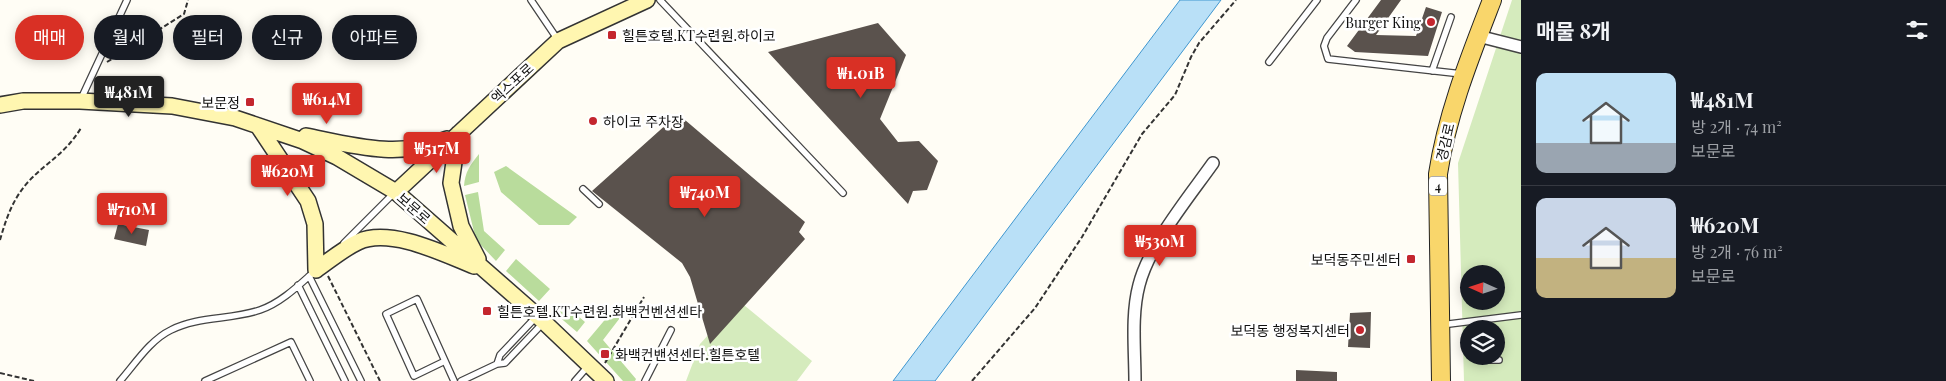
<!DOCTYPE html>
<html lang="ko">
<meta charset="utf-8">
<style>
:root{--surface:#171b24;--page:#20242c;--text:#f1f3f6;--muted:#9ea1a6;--line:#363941;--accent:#d93025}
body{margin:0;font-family:"Playfair Display","Noto Sans KR",serif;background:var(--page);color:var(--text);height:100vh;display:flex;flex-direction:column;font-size:19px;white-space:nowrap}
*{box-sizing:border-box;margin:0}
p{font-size:16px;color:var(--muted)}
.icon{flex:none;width:28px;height:28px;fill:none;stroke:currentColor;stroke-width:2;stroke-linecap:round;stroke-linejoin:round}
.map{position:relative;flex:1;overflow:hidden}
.drawer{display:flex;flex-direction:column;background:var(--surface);width:425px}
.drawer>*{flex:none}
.top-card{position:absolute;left:15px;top:15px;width:475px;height:45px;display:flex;gap:10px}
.needle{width:32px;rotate:273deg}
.buttons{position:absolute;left:1460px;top:265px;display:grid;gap:10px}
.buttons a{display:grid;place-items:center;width:45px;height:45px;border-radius:50%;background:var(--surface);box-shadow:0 2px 12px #0003;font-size:25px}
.price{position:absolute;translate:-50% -42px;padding:0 11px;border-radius:5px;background:var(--accent);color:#fff;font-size:16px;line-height:32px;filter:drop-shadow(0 1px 2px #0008)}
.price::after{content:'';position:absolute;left:50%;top:30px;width:15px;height:11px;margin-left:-8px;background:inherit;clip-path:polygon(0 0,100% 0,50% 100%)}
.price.selected{background:#222;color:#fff}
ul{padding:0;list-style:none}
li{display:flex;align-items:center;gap:15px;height:125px;padding:0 15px}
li+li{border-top:1px solid var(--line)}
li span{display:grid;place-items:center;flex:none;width:140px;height:100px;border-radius:10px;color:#555}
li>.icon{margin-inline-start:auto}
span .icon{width:60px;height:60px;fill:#fffc;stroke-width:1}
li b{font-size:21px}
h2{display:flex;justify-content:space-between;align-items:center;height:60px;padding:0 15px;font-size:21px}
.tag{padding:0 18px;border-radius:22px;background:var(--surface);box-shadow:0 2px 12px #0003;font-size:18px;line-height:45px}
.tag.selected{background:var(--accent);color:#fff}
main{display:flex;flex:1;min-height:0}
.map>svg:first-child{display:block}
.green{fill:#d5ebbd;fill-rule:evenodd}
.forest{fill:#b9dc9c}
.water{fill:#b9e0f7;stroke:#3f96cf}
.building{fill:#5a524d}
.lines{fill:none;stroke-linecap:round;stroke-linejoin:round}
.lane-casing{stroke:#444;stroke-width:8}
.street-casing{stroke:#444;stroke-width:14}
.secondary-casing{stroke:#333;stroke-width:18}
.primary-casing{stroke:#222;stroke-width:20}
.path{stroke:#333;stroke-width:2;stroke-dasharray:5 2.5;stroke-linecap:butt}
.lane{stroke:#fff;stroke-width:5.5}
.street{stroke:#fff;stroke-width:11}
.secondary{stroke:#fff6b0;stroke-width:15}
.primary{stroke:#f9d66b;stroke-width:18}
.poi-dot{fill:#c4262e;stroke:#fff;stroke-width:2}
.labels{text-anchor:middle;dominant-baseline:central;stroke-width:5;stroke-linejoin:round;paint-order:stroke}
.shield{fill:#fff;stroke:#585858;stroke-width:1}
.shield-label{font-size:12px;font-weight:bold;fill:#111}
.poi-label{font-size:14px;fill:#111;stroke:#fff;text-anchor:end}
.street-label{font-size:14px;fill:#111;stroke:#fff}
</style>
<main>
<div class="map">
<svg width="1521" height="381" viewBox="0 0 1521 381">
<rect width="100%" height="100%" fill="#fffdf5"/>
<path class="green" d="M1512,0H1521V381H1464L1458,163ZM1469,274H1496V301H1469ZM1469,329H1496V356H1469Z
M739,301L812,361L797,381H686L700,344Z"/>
<path class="forest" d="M479,154V182L464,186C465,172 470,165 479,154Z
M506,166L577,217L569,225H539L501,192L494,172Z
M478,192L484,231L505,250L496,261L476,240L465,195Z
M516,259L550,289L539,301L506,271Z
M619,303L626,310L603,340L636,379L635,381H623L587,341Z
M565,305L585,322L577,332L557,315Z"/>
<path class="water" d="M1180,0H1221L935,381H893Z"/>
<path class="building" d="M1381,0H1401L1376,35L1416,36L1426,7L1442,12L1428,56L1355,52L1347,46Z
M878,23L906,55L880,119L898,142L919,141L938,161L927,190L913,191L908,204L768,52Z
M678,114L805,222L799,232L805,239L710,344L690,277L682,263L592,191Z
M118,224L149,230L146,246L114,239Z
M1371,312L1370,348L1348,347L1350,313Z
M1296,370L1337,372V381H1296Z"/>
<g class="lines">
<g class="lane-casing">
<path id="lane" d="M531,0L558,40
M660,0L843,193
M1356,0L1327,38L1324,46L1328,59L1462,74
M1269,62L1317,0
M1432,71L1451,17
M81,99L127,0
M583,189L599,204
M344,243L394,193
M309,276L361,381
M298,285L345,381
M1441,325L1521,315
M1477,356L1484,360H1499
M445,361L414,376L386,314L417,299L454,381
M497,364L500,355L537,316
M120,381C135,364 150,340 171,330C198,316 231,320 260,310C281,303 299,285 316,270
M205,381L291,342L310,381
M461,381L497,364L505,363L544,322
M575,381L589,365
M645,381L671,330"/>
</g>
<g class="street-casing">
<path id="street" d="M1478,36L1521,47
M1135,381C1135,350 1131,315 1139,285C1149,245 1189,197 1213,163"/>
</g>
<g class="secondary-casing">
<path id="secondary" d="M0,105L23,101H80L172,106L235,118L303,141L337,157L396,192L543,321L606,381
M258,126L308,201L315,224L316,270
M458,134L451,183L461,226L478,259
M306,136C355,146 399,159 447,139
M396,192L558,41L647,0
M316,270C329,261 343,249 358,242C390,227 444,254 474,266"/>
</g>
<g class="primary-casing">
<path id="primary" d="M1441,381L1438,174C1447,114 1470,57 1492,0"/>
</g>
<path class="path" d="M107,62L184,14L188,0
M0,240C6,219 13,198 29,181C48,161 65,154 81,128
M328,276L380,381
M605,363L644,297
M0,373L34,381
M972,381L1035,308L1082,237L1142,134L1175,95L1191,57L1199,43L1236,0"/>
<use href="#lane" class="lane"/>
<use href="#street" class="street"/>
<use href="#secondary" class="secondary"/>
<use href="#primary" class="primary"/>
</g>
<g class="poi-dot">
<circle cx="1431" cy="22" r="5"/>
<rect x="607" y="30" width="10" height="10" rx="2.5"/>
<rect x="245" y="97" width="10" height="10" rx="2.5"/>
<circle cx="593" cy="121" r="5"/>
<rect x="1406" y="254" width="10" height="10" rx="2.5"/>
<rect x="482" y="306" width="10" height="10" rx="2.5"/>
<circle cx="1360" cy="330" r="5"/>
<rect x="600" y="349" width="10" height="10" rx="2.5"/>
</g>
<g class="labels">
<rect class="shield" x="1429" y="176.5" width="18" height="19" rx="4"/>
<g class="shield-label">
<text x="1438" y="186">4</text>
</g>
<g class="poi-label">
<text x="1421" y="22">Burger King</text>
<text x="622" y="35" text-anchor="start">힐튼호텔.KT수련원.하이코</text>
<text x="240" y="102">보문정</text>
<text x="603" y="121" text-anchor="start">하이코 주차장</text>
<text x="1401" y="259">보덕동주민센터</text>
<text x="497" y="311" text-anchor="start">힐튼호텔.KT수련원.화백컨벤션센타</text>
<text x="1350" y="330">보덕동 행정복지센터</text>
<text x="615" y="354" text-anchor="start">화백컨밴션센타.힐튼호텔</text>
</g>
<g class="street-label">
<text transform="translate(512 83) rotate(-43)">엑스포로</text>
<text transform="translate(1445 142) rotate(-77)">경감로</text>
<text transform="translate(414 208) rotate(41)">보문로</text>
</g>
</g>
</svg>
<div class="buttons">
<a><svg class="needle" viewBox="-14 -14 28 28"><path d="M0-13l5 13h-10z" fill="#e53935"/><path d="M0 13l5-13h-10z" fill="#9ea1a6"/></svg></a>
<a><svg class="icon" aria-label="layers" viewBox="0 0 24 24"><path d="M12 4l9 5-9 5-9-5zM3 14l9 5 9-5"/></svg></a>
</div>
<b class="price" style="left:861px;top:99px">₩1.01B</b>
<b class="price selected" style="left:129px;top:118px">₩481M</b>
<b class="price" style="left:327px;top:125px">₩614M</b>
<b class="price" style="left:437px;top:174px">₩517M</b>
<b class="price" style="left:288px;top:197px">₩620M</b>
<b class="price" style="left:705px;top:218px">₩740M</b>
<b class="price" style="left:132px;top:235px">₩710M</b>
<b class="price" style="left:1160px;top:267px">₩530M</b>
<div class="top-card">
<a class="tag selected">매매</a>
<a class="tag">월세</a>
<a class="tag">필터</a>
<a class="tag">신규</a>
<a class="tag">아파트</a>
</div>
</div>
<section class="drawer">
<h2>매물 8개<svg class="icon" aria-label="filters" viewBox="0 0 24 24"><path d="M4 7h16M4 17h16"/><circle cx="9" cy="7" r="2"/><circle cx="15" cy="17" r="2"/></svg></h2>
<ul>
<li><span style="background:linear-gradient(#bfe0f5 70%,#9aa5b1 0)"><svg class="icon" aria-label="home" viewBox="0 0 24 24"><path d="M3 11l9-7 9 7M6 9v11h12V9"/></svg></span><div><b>₩481M</b><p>방 2개 · 74 m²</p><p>보문로</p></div></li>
<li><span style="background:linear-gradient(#c9d6e8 60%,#c2b280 0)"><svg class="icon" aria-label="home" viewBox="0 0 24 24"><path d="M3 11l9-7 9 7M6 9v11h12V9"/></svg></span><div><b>₩620M</b><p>방 2개 · 76 m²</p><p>보문로</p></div></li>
</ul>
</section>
</main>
